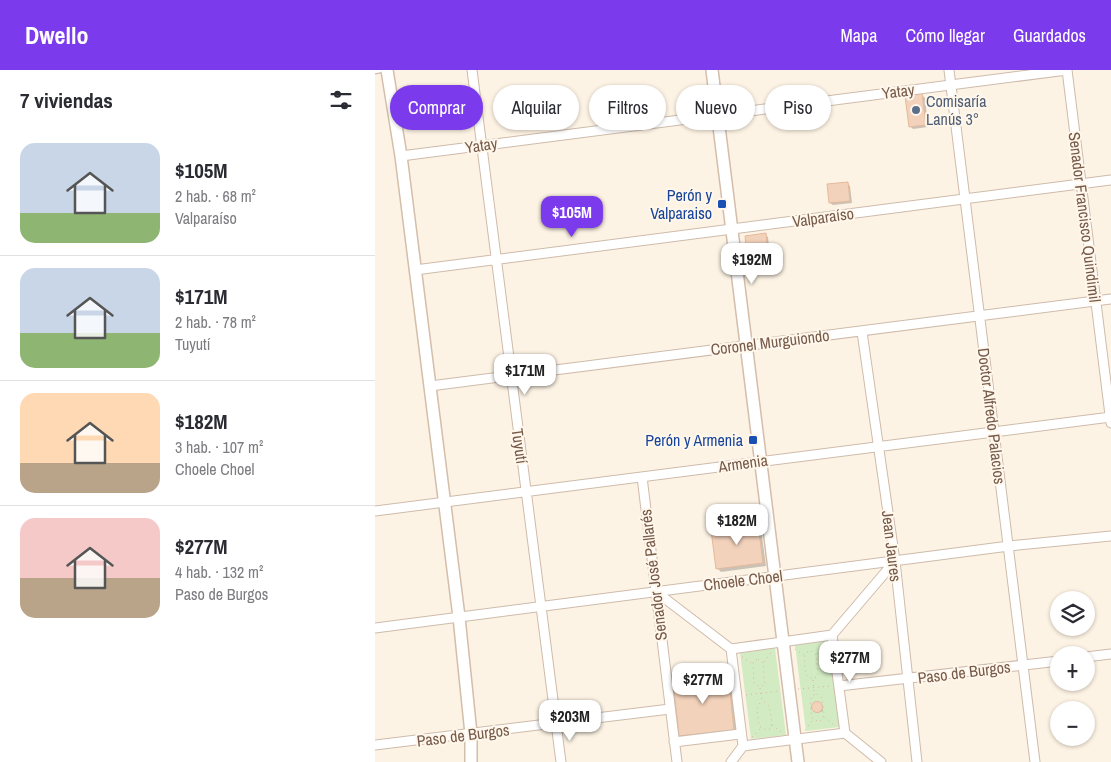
<!DOCTYPE html>
<html lang="es">
<meta charset="utf-8">
<style>
:root{--surface:#fff;--page:#f7f7f7;--text:#2b2b33;--muted:#7c7c81;--line:#e1e1e2;--accent:#7c3aed}
body{margin:0;font-family:"Archivo Narrow",sans-serif;background:var(--page);color:var(--text);height:100vh;display:flex;flex-direction:column;font-size:19px;white-space:nowrap}
*{box-sizing:border-box;margin:0}
p{font-size:16px;color:var(--muted)}
.icon{flex:none;width:28px;height:28px;fill:none;stroke:currentColor;stroke-width:2;stroke-linecap:round;stroke-linejoin:round}
.map{position:relative;flex:1;overflow:hidden}
.panel{display:flex;flex-direction:column;background:var(--surface);width:375px}
.panel>*{flex:none}
.hud{position:absolute;left:15px;top:15px;width:475px;height:45px;display:flex;gap:10px}
.controls{position:absolute;left:675px;top:521px;display:grid;gap:10px}
.controls a{display:grid;place-items:center;width:45px;height:45px;border-radius:50%;background:var(--surface);box-shadow:0 1px 4px #0004;font-size:25px}
.price{position:absolute;translate:-50% -42px;padding:0 11px;border-radius:10px;background:#fff;color:#222;font-size:16px;line-height:32px;filter:drop-shadow(0 1px 2px #0008)}
.price::after{content:'';position:absolute;left:50%;top:30px;width:15px;height:11px;margin-left:-8px;background:inherit;clip-path:polygon(0 0,100% 0,50% 100%)}
.price.on{background:var(--accent);color:#fff}
ul{padding:0;list-style:none}
li{display:flex;align-items:center;gap:15px;height:125px;padding:0 20px}
li+li{border-top:1px solid var(--line)}
li span{display:grid;place-items:center;flex:none;width:140px;height:100px;border-radius:15px;color:#555}
li>.icon{margin-inline-start:auto}
span .icon{width:60px;height:60px;fill:#fffc;stroke-width:1}
li b{font-size:21px}
h2{display:flex;justify-content:space-between;align-items:center;height:60px;padding:0 20px;font-size:21px}
.tag{padding:0 18px;border-radius:22px;background:var(--surface);box-shadow:0 1px 4px #0004;font-size:18px;line-height:45px}
.tag.on{background:var(--accent);color:#fff}
header{display:flex;align-items:center;gap:30px;box-sizing:border-box;height:70px;padding:0 25px;background:var(--accent);color:#fff}
header strong{font-size:24px}
nav{display:flex;gap:28px;margin-inline-start:auto;font-size:18px}
main{display:flex;flex:1;min-height:0}
.map>svg:first-child{display:block}
.green{fill:#d2ebc3}
.shadow{fill:#0003}
.building{fill:#f3d2bc;stroke:#e5b99c}
.lines{fill:none;stroke-linecap:round;stroke-linejoin:round}
.lane-casing{stroke:#cebbab;stroke-width:7}
.street-casing{stroke:#cebbab;stroke-width:11}
.secondary-casing{stroke:#d3bdab;stroke-width:14}
.path{stroke:#d7b59f;stroke-width:1;stroke-dasharray:1 4;stroke-linecap:butt}
.lane{stroke:#fff;stroke-width:4.5}
.street{stroke:#fff;stroke-width:9}
.secondary{stroke:#fff;stroke-width:11}
.service-dot{fill:#5c6f8a;stroke:#fff7eb;stroke-width:2}
.transit-dot{fill:#1a4fb4;stroke:#fff7eb;stroke-width:2}
.labels{text-anchor:middle;dominant-baseline:central;stroke-width:4;stroke-linejoin:round;paint-order:stroke}
.street-label{font-size:16px;fill:#765a49;stroke:#fff7eb}
.service-label{font-size:16px;fill:#4e5e75;stroke:#fff7eb;text-anchor:start}
.transit-label{font-size:16px;fill:#164399;stroke:#fff7eb;text-anchor:end}
</style>
<header>
<strong>Dwello</strong>
<nav><a>Mapa</a><a>Cómo llegar</a><a>Guardados</a></nav>
</header>
<main>
<section class="panel">
<h2>7 viviendas<svg class="icon" aria-label="filters" viewBox="0 0 24 24"><path d="M4 7h16M4 17h16"/><circle cx="9" cy="7" r="2"/><circle cx="15" cy="17" r="2"/></svg></h2>
<ul>
<li><span style="background:linear-gradient(#c9d6e8 70%,#8fb573 0)"><svg class="icon" aria-label="home" viewBox="0 0 24 24"><path d="M3 11l9-7 9 7M6 9v11h12V9"/></svg></span><div><b>$105M</b><p>2 hab. · 68 m²</p><p>Valparaíso</p></div></li>
<li><span style="background:linear-gradient(#c9d6e8 65%,#8fb573 0)"><svg class="icon" aria-label="home" viewBox="0 0 24 24"><path d="M3 11l9-7 9 7M6 9v11h12V9"/></svg></span><div><b>$171M</b><p>2 hab. · 78 m²</p><p>Tuyutí</p></div></li>
<li><span style="background:linear-gradient(#ffd9b3 70%,#b9a48a 0)"><svg class="icon" aria-label="home" viewBox="0 0 24 24"><path d="M3 11l9-7 9 7M6 9v11h12V9"/></svg></span><div><b>$182M</b><p>3 hab. · 107 m²</p><p>Choele Choel</p></div></li>
<li><span style="background:linear-gradient(#f6c9c9 60%,#b9a48a 0)"><svg class="icon" aria-label="home" viewBox="0 0 24 24"><path d="M3 11l9-7 9 7M6 9v11h12V9"/></svg></span><div><b>$277M</b><p>4 hab. · 132 m²</p><p>Paso de Burgos</p></div></li>
</ul>
</section>
<div class="map">
<svg width="736" height="692" viewBox="0 0 736 692">
<rect width="100%" height="100%" fill="#fdf3e4"/>
<path class="green" d="M453,571L464,657L431,661L420,575Z
M400,578L411,665L376,669L365,583Z"/>
<path class="shadow" d="M547,25L550,28L553,57L538,59L535,56Z
M472,113L475,116L477,133L458,135L455,133Z
M390,165L393,167L395,186L376,188L373,185Z
M382,455L386,459L391,496L346,502L342,498Z
M353,606L356,610L362,664L309,669L305,665Z
M445,634L448,641L442,643L440,635Z"/>
<path class="building" d="M547,23L551,55L534,57L530,26Z
M473,112L475,131L454,133L452,114Z
M391,163L393,183L372,186L370,166Z
M383,454L388,493L341,499L336,460Z
M353,604L359,660L304,666L298,610Z
M436.5 637a5.5 5.5 0 1 1 11 0a5.5 5.5 0 1 1-11 0Z"/>
<g class="lines">
<g class="lane-casing">
<path id="lane" d="M0,1L5,0"/>
</g>
<g class="street-casing">
<path id="street" d="M97,0L186,692
M574,0L660,692
M692,0L736,353
M26,86L692,0
M40,200L736,110
M487,262L520,491L542,692
M55,316L736,229
M267,407L302,692
M0,441L736,347
M280,521L356,579
M0,558L634,476L736,466
M457,565L470,663
M457,565L520,491
M356,579L457,565
M356,579L368,676
M711,587L736,584
M464,616L684,591
M470,663L506,692
M299,672L365,664
M0,675L295,639
M368,676L470,663
M356,692L368,676"/>
</g>
<g class="secondary-casing">
<path id="secondary" d="M12,0L26,86L84,547L96,664V692
M337,0L423,692"/>
</g>
<path class="path" d="M420,579L429,585
M436,581L441,585L443,606L438,609L431,605L429,588L432,582Z
M442,584L449,576
M367,587L376,593
M383,589L388,593L390,614L385,617L379,613L378,592Z
M389,592L397,581
M301,604L349,598
M438,610L439,623
M385,618L387,631
M423,619L456,616
M442,624L447,628L449,645L447,650L444,652L437,648L435,631L438,625Z
M371,625L404,621
M389,632L394,636L397,653L395,659L391,660L384,656L382,639L385,633Z
M450,647L460,656
M397,655L406,662
M430,660L438,650
M377,667L385,659"/>
<use href="#lane" class="lane"/>
<use href="#street" class="street"/>
<use href="#secondary" class="secondary"/>
</g>
<circle class="service-dot" cx="541" cy="40" r="5"/>
<g class="transit-dot">
<rect x="342" y="129" width="10" height="10" rx="2.5"/>
<rect x="373" y="365" width="10" height="10" rx="2.5"/>
</g>
<g class="labels">
<g class="street-label">
<text transform="translate(523 21) rotate(-7)">Yatay</text>
<text transform="translate(106 75) rotate(-8)">Yatay</text>
<text transform="translate(448 147) rotate(-8)">Valparaíso</text>
<text transform="translate(710 147) rotate(83)">Senador Francisco Quindimil</text>
<text transform="translate(395 272) rotate(-7)">Coronel Murguiondo</text>
<text transform="translate(617 346) rotate(83)">Doctor Alfredo Palacios</text>
<text transform="translate(145 376) rotate(82)">Tuyutí</text>
<text transform="translate(368 393) rotate(-8)">Armenia</text>
<text transform="translate(517 476) rotate(83)">Jean Jaures</text>
<text transform="translate(278 505) rotate(-97)">Senador José Pallarés</text>
<text transform="translate(368 510) rotate(-7)">Choele Choel</text>
<text transform="translate(589 602) rotate(-7)">Paso de Burgos</text>
<text transform="translate(88 665) rotate(-7)">Paso de Burgos</text>
</g>
<g class="service-label">
<text x="551" y="31">Comisaría<tspan x="551" dy="18">Lanús 3°</tspan></text>
</g>
<g class="transit-label">
<text x="337" y="125">Perón y<tspan x="337" dy="18">Valparaiso</tspan></text>
<text x="368" y="370">Perón y Armenia</text>
</g>
</g>
</svg>
<div class="controls">
<a><svg class="icon" aria-label="layers" viewBox="0 0 24 24"><path d="M12 4l9 5-9 5-9-5zM3 14l9 5 9-5"/></svg></a>
<a>+</a>
<a>−</a>
</div>
<b class="price on" style="left:197px;top:168px">$105M</b>
<b class="price" style="left:377px;top:215px">$192M</b>
<b class="price" style="left:150px;top:326px">$171M</b>
<b class="price" style="left:362px;top:476px">$182M</b>
<b class="price" style="left:475px;top:613px">$277M</b>
<b class="price" style="left:328px;top:635px">$277M</b>
<b class="price" style="left:195px;top:672px">$203M</b>
<div class="hud">
<a class="tag on">Comprar</a>
<a class="tag">Alquilar</a>
<a class="tag">Filtros</a>
<a class="tag">Nuevo</a>
<a class="tag">Piso</a>
</div>
</div>
</main>
